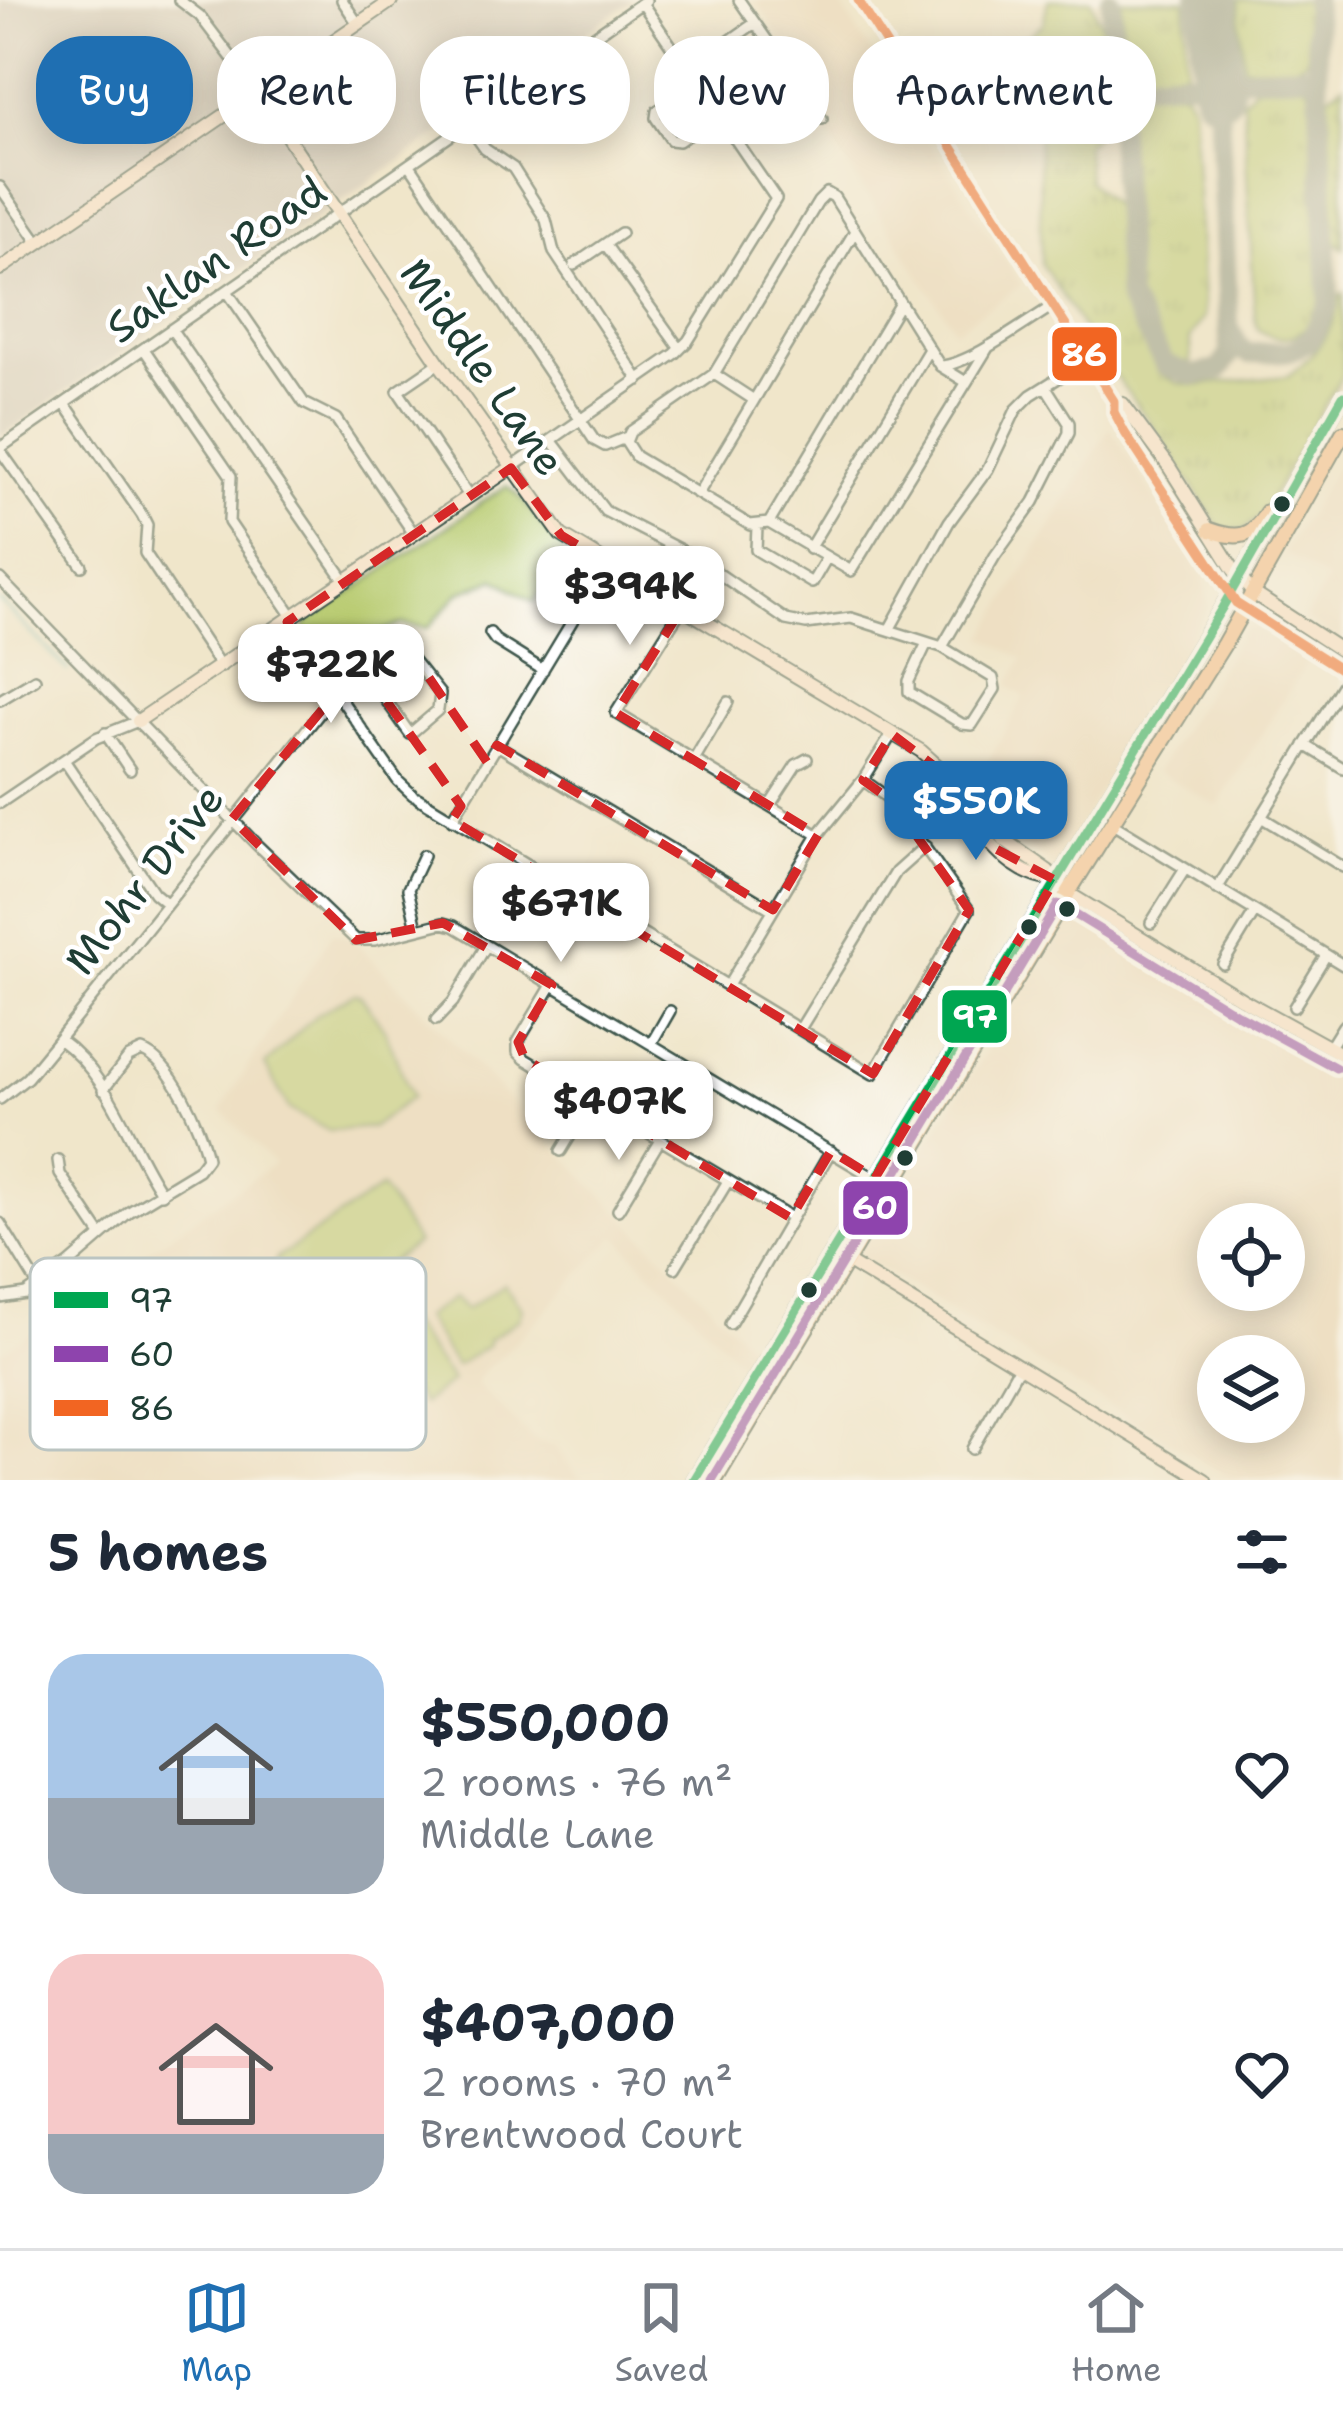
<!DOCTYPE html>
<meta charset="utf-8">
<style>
:root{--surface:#fff;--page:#f6f6f7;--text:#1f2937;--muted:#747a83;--line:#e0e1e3;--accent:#1f6fb2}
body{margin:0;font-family:"Shantell Sans",sans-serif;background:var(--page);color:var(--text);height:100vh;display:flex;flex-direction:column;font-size:45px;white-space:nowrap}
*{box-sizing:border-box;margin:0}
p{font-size:39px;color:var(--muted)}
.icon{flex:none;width:66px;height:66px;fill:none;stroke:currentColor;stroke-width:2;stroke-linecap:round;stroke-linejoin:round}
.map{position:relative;height:1480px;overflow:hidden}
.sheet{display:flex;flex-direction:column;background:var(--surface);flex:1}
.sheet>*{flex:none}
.top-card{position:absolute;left:36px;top:36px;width:1272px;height:108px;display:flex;gap:24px}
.fabs{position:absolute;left:1197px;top:1203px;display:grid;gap:24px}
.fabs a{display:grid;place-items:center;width:108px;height:108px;border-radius:50%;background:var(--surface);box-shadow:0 6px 30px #0003;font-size:60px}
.price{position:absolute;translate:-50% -102px;padding:0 27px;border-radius:24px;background:#fff;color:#222;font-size:39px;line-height:78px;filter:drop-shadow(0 3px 6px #0008)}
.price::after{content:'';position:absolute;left:50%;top:72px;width:36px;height:27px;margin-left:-18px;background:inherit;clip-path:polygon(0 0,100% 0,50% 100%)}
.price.on{background:var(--accent);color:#fff}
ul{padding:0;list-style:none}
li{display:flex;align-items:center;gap:36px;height:300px;padding:0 48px}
li span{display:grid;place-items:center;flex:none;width:336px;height:240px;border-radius:36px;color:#555}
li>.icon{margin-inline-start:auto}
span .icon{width:144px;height:144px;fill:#fffc;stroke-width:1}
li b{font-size:51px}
h2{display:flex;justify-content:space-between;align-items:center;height:144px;padding:0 48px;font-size:51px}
.pill{padding:0 42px;border-radius:48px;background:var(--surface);box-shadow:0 6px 30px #0003;font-size:42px;line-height:108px}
.pill.on{background:var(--accent);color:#fff}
.menu{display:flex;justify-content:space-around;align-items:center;height:168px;border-top:3px solid var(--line);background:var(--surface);font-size:33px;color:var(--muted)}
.menu a{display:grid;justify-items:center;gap:6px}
.menu .on{color:var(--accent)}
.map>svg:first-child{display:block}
.built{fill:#ebd8ba;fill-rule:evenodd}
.industrial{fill:#cbc3b8}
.grass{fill:url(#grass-tufts);stroke:#6c8452;stroke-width:3}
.green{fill:#b8cb6f;stroke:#6c8452;stroke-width:3}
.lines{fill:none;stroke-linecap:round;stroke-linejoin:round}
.stream{stroke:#3daeb7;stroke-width:3}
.taxiway{stroke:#889280;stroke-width:21}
.runway{stroke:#889280;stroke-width:51}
.street-casing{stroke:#3e564b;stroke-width:14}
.secondary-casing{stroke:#3e564b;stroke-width:16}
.primary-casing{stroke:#3e564b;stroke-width:18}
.street{stroke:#fff;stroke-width:9}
.secondary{stroke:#fce5d0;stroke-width:12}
.primary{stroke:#f8bd89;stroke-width:14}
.bus-1-casing{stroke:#fff;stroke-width:18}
.bus-2-casing{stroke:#fff;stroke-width:18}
.bus-3-casing{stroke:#fff;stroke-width:18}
.bus-1{stroke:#00a651;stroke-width:9}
.bus-2{stroke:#8e44ad;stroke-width:9}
.bus-3{stroke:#f26522;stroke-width:9}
.marked{fill:none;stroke:#d62828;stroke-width:9;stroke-dasharray:24 15;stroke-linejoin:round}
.bus-dot{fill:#1f3d34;stroke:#fff;stroke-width:4.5}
.labels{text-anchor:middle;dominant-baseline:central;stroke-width:9;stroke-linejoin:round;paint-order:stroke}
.street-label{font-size:42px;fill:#1f3d34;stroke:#fff}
.key{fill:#fff;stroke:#bcc5c2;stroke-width:3}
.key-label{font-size:33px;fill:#1f3d34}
.line-badge{stroke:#fff;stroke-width:4.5}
.badge-label{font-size:33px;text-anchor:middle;font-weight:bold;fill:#fff}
</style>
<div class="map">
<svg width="1343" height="1480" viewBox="0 0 1343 1480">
<defs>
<pattern id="grass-tufts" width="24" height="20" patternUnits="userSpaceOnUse" patternTransform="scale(3)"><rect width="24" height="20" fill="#b8cb6f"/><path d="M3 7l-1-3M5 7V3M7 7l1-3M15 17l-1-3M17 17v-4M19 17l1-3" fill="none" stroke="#95a65c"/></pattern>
</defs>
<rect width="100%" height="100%" fill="#fff"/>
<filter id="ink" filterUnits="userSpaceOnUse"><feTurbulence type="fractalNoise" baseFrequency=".00833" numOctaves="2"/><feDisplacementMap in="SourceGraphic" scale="24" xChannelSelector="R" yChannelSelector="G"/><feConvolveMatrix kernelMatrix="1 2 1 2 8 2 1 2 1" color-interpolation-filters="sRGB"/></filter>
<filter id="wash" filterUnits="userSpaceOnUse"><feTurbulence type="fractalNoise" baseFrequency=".004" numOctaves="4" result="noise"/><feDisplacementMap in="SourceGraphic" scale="48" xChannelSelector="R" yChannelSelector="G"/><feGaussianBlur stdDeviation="2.7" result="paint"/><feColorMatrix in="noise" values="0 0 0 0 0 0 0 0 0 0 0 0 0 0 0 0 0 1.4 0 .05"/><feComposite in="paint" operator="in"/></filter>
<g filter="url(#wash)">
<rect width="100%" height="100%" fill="#f0e6cb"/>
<path class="built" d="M761,0H838L1021,285L955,330L825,130L831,120L757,2Z
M1110,427L1203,576L1208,608L1054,868L1011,838L987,814L967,784L983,770L1024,696L1007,686L1023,659L984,637Z
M1343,455V639L1342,642L1305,619L1328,580L1284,553Z
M1246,627L1255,628L1308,660L1218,806L1156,771Z
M1074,910L1330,1066L1343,1045V1480H1233L858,1255ZM1218,1224H1284V1290H1218ZM1218,1356H1284V1422H1218Z
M332,933L352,939L758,1354L748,1371L616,1236L503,1355L484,1370L476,1383L534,1441L555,1446L581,1480H0V1353L274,1164L221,1110Z"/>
<path class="industrial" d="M0,0H633L0,437Z"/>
<path class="grass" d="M1048,0H1091C1101,24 1116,51 1101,75L1041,81L1040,60H1024L1015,47L1043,24Z
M1121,0H1185L1186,70L1139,76L1129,72L1124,61Z
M1238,0H1307L1310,49L1305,61L1295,66L1244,67Z
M1001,56L1005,62L1008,106L958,109L956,134L936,97Z
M1298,83L1306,85L1313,98L1324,297C1318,327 1286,351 1258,329L1255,319L1243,100L1256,86Z
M1343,84V248L1334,241L1328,96Z
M1173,89L1185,92L1192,105L1204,317L1190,339L1191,364L1182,366L1168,359L1134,300L1123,110C1128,86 1153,90 1173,89Z
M1093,95L1109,105L1111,120L1086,145L1088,181L1115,207L1122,306L1163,375L1177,383L1195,385L1288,376C1312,357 1337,331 1337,299L1343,293V374L1260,517L1244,530L1221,529L1216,523L1160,436L1096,350L1042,264L1037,98Z"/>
<path class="green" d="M506,486C530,500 541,532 565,550L534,602L496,579L460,592L428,628L401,624L319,657L304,634L305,624Z
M355,993L361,996L385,1031L412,1097L373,1127L329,1131L289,1109L265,1065L316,1015Z
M381,1188L417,1243L317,1314C282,1320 261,1286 278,1257Z
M504,1283L522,1308L519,1319L488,1340V1346L455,1366L424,1317L454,1297L466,1309Z
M405,1318L452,1381L422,1404L375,1341Z"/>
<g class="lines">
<path class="stream" d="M0,601L68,670"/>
<path class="taxiway" d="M1111,0L1128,299L1165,365L1193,375L1219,370L1230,354L1218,91
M1243,77L1317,74
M1192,80L1210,89L1217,108
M1031,89L1192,80L1205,75L1215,54L1227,72L1243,77L1228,83L1220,107
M1230,329L1239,347L1249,354L1291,351L1310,340L1329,304L1314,0"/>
<path class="runway" d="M1212,0L1218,91"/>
</g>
</g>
<g filter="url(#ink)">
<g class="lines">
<g class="street-casing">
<path id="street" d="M179,0L200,16L257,91
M342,0L358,24
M739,0L822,119
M688,70L755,23
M697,83L657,111L656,118L671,140L679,141L718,114
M467,124L485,149L513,168L546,220L554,252L639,380
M732,135L801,89
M410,165L594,440L605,446L627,437
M0,187L39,243
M605,244L621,233
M574,265L605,244L680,349
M227,291L304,403L336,419L414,534
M172,330L346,582
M144,349L231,476L229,522L294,618
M439,363L398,391L469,496
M940,366C969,365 1026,322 1053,306
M714,374L754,400
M966,382L940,366L834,197L827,193L818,202L714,374L630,432L626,442L635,456L750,525L769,523L851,571L989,346
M65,404L142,515L147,525L145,553L221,667
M551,440L605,511L696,558L786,620L806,624L851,618L942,647L993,678L995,689L972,725L962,724L909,692V681L926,645
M0,448L646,0
M0,450L82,566
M511,468L675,354L688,341L776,199L642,3
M698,494L855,231
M769,523L900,303
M757,527L756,550L812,583L826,559
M809,549L929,349
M0,579L256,844L356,940H375L443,923L454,926L881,1182
M682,608L616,713L818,835
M287,622L398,781L413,795
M889,630L949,522L988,469L1016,410L1031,395L1087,360
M490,633L495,640L543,670
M942,647L995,556L1034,502L1069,433V423L1046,387
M328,683C351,668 374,660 400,650L406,651L440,694L438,710L410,734L361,665
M0,700L35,679
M105,733L130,770
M497,745L773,910
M1305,745L1343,768
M64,760L154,893L166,903
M694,760L728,702
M418,798L873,1074L969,910L892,801L863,780
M0,803L96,738L138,721
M770,805L796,765L807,759
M1261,817L1343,867
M452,820L606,565
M1111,823L1343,965
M1217,889L1343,684
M1151,923L1185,869
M417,928L408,889L424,855
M1223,964L1254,913
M729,984L818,835L863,780L892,734
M552,985L518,1042V1052L525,1059L791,1218
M1294,1007L1326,955
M436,1020L453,1002L486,946
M800,1029L896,872L925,846
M59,1039C111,1076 128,1144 162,1194
M651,1044L670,1011
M1330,1047L1343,1026
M0,1099L27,1078L59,1039L335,694
M561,1151L592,1100
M58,1160L60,1174L101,1235
M618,1210L660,1140
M0,1223L38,1285
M675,1268L728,1181
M0,1298L26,1294L69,1264L129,1212L198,1170L207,1158C201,1128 171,1061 142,1051L129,1057L103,1090
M730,1324L831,1151
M972,1449L1019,1367"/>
</g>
<g class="secondary-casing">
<path id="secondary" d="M858,0L1114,401L1123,404L1168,465L1233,569L1253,593L1343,652
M257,91L439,363L561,535L921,751L969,794L1005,841L1048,871L1068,893L1245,1001L1343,1055
M0,269L393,0
M1114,401V412L1125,433L1236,603L1343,671
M138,721L511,468
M952,782C970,824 1006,876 1055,880
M843,1259L1205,1480"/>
</g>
<g class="primary-casing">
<path id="primary" d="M1210,530C1238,540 1252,538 1267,512
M694,1480L1222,608L1343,396
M715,1480L1068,893L1224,644L1343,433"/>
</g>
<use href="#street" class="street"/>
<use href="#secondary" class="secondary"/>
<use href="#primary" class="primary"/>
<g class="bus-1-casing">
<path id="bus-1" d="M694,1480L1222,608L1343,396"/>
</g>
<g class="bus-2-casing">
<path id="bus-2" d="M712,1480L1058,904L1237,1014L1336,1068"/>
</g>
<g class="bus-3-casing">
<path id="bus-3" d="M858,0L1114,401V412L1125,433L1236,603L1343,671"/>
</g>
<use href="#bus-1" class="bus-1"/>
<use href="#bus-2" class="bus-2"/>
<use href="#bus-3" class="bus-3"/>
</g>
</g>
<path d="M0 0H1343V1480H0ZM511,468L561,535L682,608L616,713L818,835L773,910L497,745L487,762L408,647L361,665L461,806L452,820L873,1074L969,910L892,801L863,780L892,734L950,778L996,849L1055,880L875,1178L831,1151L791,1218L525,1059L518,1042L552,985L443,923L356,940L232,819L335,694L287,622Z" fill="#f0e6cb" fill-opacity=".55" fill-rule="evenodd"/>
<path class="marked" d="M511,468L561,535L682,608L616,713L818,835L773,910L497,745L487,762L408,647L361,665L461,806L452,820L873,1074L969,910L892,801L863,780L892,734L950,778L996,849L1055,880L875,1178L831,1151L791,1218L525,1059L518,1042L552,985L443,923L356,940L232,819L335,694L287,622Z"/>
<g class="bus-dot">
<circle cx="1282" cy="504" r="10"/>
<circle cx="1067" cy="909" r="10"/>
<circle cx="1029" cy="927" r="10"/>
<circle cx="905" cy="1158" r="10"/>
<circle cx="809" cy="1290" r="10"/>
</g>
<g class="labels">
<g class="street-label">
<text transform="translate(216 259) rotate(-35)">Saklan Road</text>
<text transform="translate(483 367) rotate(55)">Middle Lane</text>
<text transform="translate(144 879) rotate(-52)">Mohr Drive</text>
</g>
</g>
<rect x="30" y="1258" width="396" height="192" rx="18" class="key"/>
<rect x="54" y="1292" width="54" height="16" fill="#00a651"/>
<rect x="54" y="1346" width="54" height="16" fill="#8e44ad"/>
<rect x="54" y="1400" width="54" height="16" fill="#f26522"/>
<g class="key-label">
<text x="129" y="1312">97</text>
<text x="129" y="1366">60</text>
<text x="129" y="1420">86</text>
</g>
<g class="line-badge">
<rect x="1050" y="325" width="69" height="58" rx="12" fill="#f26522"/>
<rect x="940" y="988" width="69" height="57" rx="12" fill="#00a651"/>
<rect x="841" y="1179" width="69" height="58" rx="12" fill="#8e44ad"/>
</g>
<g class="badge-label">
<text x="1084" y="366">86</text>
<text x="975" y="1028">97</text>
<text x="875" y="1219">60</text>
</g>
</svg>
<div class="fabs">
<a><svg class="icon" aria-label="locate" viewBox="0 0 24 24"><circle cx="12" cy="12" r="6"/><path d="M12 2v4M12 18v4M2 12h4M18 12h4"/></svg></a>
<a><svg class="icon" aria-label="layers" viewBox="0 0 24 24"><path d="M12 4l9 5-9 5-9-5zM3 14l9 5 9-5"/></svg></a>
</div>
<b class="price" style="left:630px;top:648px">$394K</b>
<b class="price" style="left:331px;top:726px">$722K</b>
<b class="price on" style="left:976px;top:863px">$550K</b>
<b class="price" style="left:561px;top:965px">$671K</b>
<b class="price" style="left:619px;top:1163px">$407K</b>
<div class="top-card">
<a class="pill on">Buy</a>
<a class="pill">Rent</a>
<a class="pill">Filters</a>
<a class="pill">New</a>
<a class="pill">Apartment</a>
</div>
</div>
<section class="sheet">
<h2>5 homes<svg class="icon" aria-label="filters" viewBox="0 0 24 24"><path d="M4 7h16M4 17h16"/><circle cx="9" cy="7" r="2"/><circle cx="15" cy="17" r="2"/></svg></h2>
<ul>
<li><span style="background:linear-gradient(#a9c7e8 60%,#9aa5b1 0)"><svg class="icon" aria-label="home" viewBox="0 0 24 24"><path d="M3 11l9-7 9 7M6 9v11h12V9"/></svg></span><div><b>$550,000</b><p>2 rooms · 76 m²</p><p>Middle Lane</p></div><svg class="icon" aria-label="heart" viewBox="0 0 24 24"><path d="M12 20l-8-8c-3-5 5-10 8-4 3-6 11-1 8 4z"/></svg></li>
<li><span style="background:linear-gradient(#f6c9c9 75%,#9aa5b1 0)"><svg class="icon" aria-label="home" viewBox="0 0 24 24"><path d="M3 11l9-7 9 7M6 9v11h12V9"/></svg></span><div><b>$407,000</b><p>2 rooms · 70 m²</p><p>Brentwood Court</p></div><svg class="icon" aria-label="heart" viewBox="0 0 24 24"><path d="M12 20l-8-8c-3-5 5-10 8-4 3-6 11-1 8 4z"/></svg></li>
</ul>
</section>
<nav class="menu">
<a class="on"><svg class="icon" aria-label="map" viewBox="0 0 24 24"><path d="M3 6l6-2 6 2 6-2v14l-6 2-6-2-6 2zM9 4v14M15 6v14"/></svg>Map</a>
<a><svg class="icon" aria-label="saved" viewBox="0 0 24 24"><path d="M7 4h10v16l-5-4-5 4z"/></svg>Saved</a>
<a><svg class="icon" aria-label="home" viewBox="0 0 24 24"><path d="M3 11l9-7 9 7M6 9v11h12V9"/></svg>Home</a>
</nav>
